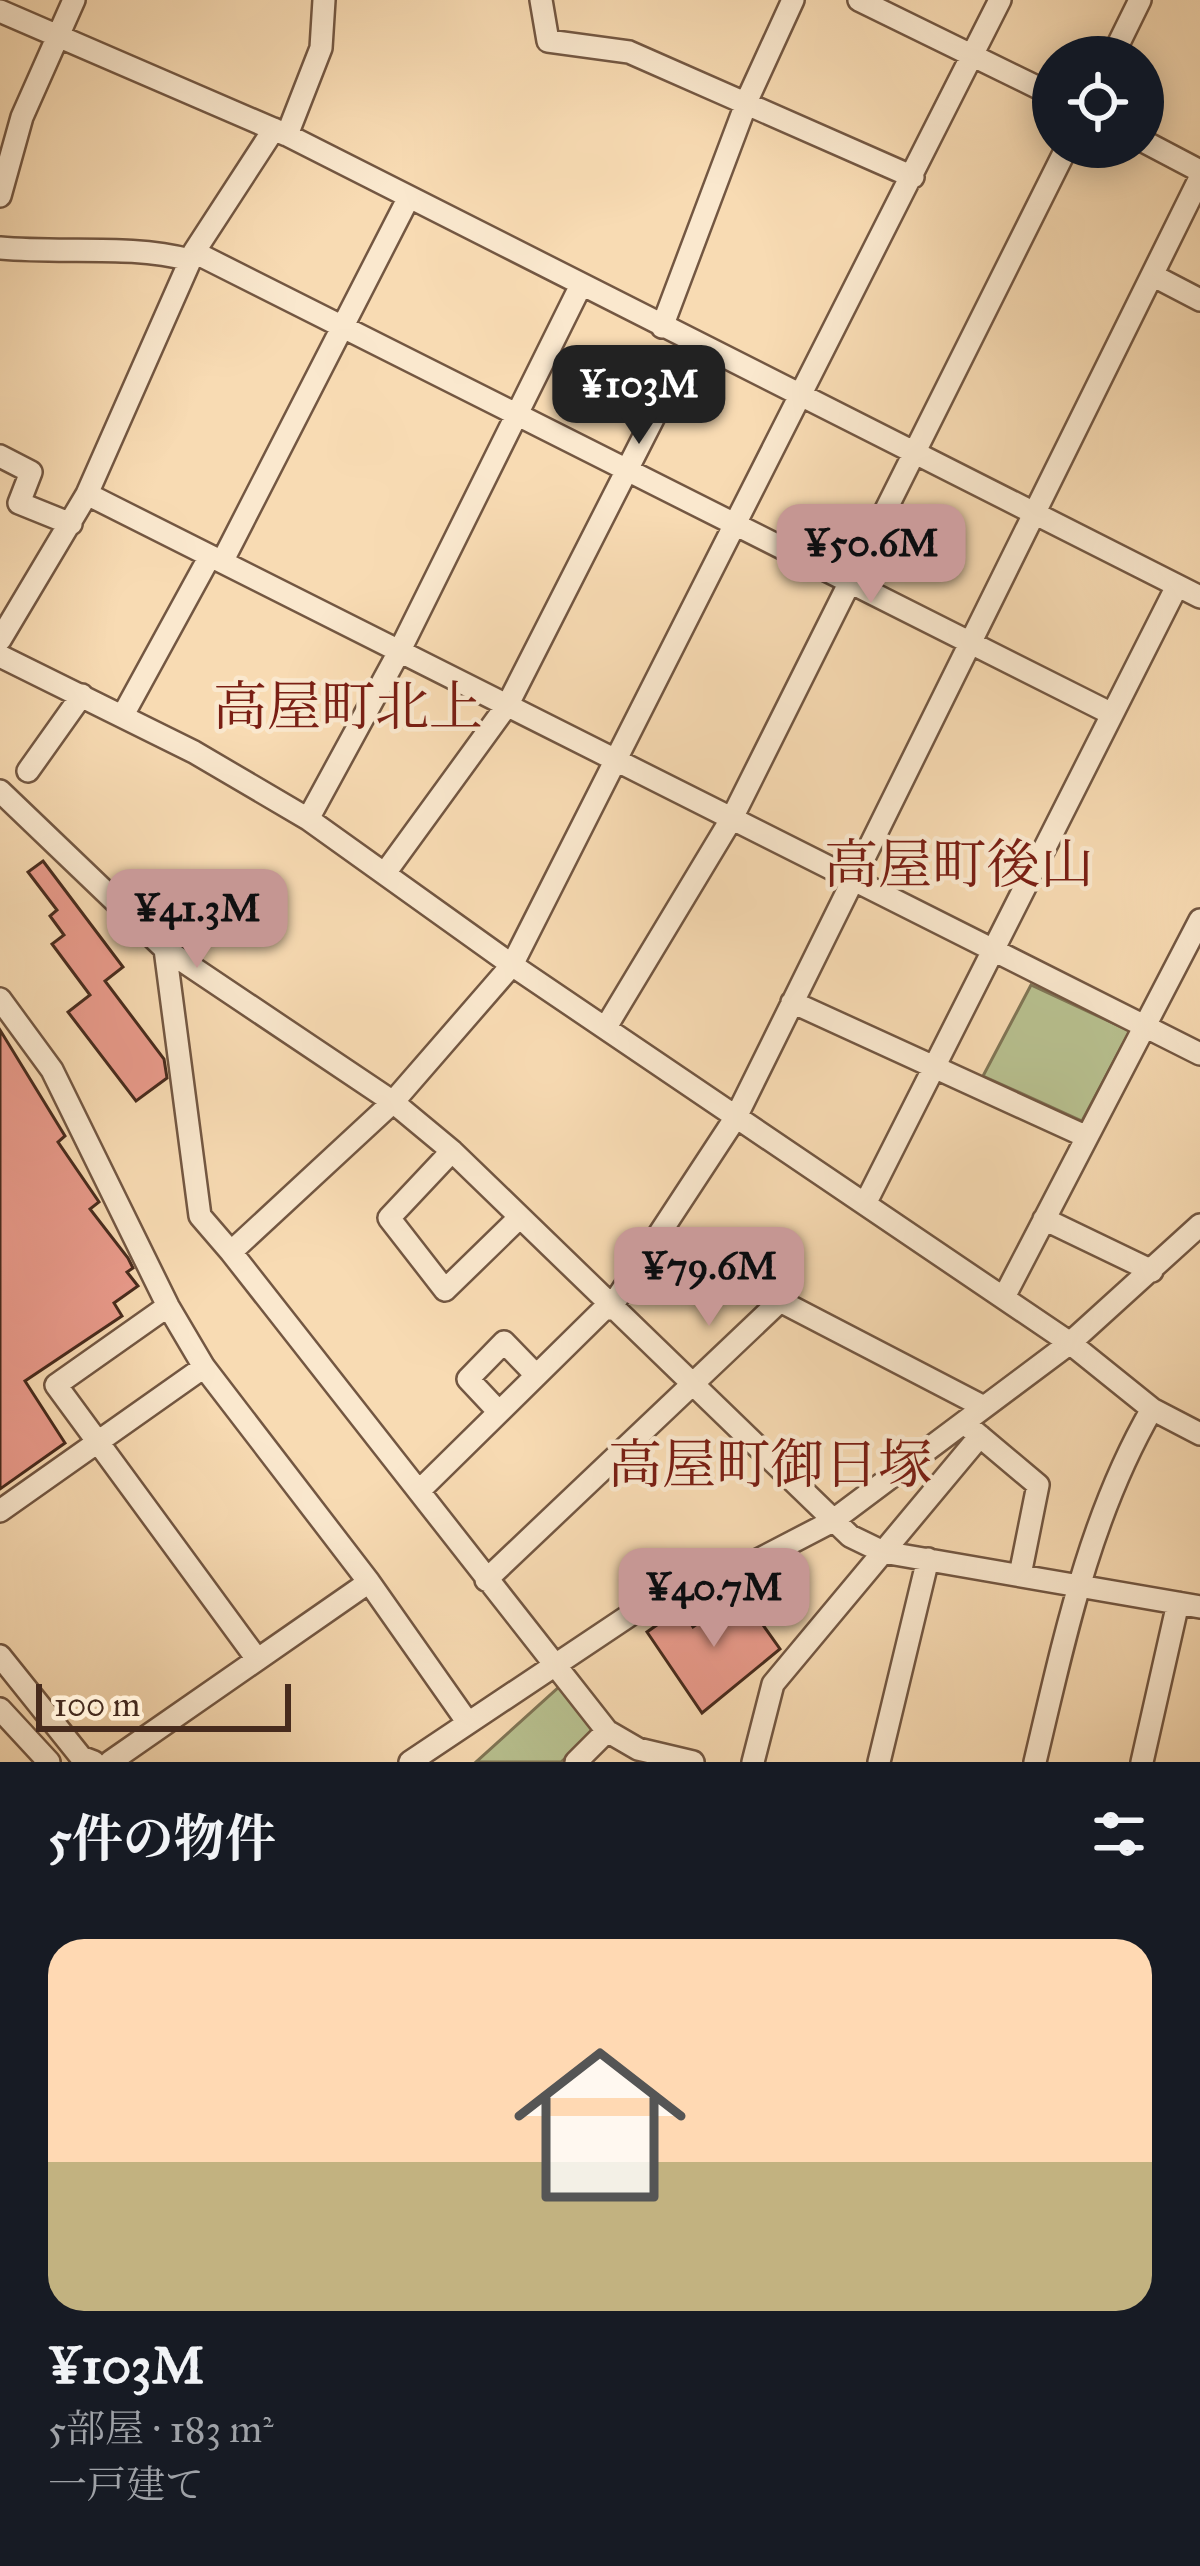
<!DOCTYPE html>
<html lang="ja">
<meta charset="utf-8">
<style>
:root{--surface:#171b24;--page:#20242c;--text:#f1f3f6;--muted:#9ea1a6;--accent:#c59692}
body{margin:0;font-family:"IM FELL Great Primer","Noto Serif JP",serif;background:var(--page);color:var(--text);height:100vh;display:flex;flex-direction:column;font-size:45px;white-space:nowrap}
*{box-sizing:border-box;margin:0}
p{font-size:39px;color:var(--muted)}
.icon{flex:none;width:66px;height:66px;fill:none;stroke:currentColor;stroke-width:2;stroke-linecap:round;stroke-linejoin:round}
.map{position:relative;height:1762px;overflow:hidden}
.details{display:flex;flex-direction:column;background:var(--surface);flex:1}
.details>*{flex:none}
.tools{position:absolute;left:1032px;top:36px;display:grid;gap:24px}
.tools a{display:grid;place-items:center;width:132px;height:132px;border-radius:50%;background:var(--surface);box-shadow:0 6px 30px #0003;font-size:60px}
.scale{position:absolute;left:36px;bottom:30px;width:255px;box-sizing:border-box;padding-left:12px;border:6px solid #472b1d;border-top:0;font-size:33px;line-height:42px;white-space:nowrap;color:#472b1d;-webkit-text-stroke:9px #fae8ce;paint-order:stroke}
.price{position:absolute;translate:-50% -102px;padding:0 27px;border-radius:24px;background:var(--accent);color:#111;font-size:39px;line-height:78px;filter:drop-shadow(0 3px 6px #0008)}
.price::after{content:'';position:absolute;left:50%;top:72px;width:36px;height:27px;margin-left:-18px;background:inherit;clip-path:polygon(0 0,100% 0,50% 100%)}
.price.current{background:#222;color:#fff}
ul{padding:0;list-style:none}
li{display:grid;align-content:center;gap:24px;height:636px;padding:0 48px}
li span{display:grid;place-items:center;height:372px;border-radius:36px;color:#555}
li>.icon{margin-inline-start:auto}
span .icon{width:216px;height:216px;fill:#fffc;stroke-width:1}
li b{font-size:51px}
h2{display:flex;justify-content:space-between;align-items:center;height:144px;padding:0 48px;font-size:51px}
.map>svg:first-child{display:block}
.green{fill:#b8c190;stroke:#807656;stroke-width:3}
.building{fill:#ea9b8c;stroke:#472b1d;stroke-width:3}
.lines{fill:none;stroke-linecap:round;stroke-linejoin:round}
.minor-casing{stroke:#735742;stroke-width:26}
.minor{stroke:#fae8ce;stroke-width:21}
.labels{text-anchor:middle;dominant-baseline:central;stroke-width:9;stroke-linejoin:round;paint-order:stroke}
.quarter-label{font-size:54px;fill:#7a1f14;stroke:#fae8ce}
</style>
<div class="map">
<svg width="1200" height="1762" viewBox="0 0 1200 1762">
<rect width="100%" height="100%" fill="#f8dbb3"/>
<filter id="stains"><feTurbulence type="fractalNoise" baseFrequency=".00167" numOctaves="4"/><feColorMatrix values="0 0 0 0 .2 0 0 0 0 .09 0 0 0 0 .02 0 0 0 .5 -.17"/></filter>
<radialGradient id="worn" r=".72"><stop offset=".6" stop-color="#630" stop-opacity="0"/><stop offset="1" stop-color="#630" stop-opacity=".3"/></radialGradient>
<path class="green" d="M1031,985L1130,1031L1082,1121L983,1076Z
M559,1687L595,1731L561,1762H476Z"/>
<path class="building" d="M43,861L123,967L105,981L164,1059L167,1078L136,1101L68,1012L90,995L52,944L64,935L50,916L57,910L28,872Z
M0,1030L65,1136L58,1142L99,1202L90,1209L128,1258L133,1268L127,1272L138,1286L114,1303L122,1316L25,1381L65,1443L0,1489Z
M741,1594L780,1649L702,1713L647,1632L681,1608L693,1627Z"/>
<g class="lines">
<g class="minor-casing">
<path id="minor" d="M541,0L548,41L629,52L913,177
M859,0L1053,95
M0,11L287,135L1200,597
M1112,57L1140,0
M287,135L321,48L324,0
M1143,141L1200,171
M0,196L22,117L74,0
M0,248C64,254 129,244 190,260
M194,252L1112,714
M1152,275L1200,300
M662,327L749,96L793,0
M0,456L31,472L19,503L71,524
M87,494L1200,1054
M222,562L409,197
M0,640L87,494L194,252L274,129
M0,656L194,752L308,819L512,965L1070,1343L1152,1409L1200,1434
M123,715L210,556
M28,771L82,695
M0,791L165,949L200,1216L231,1252
M308,819L400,650L581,285
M385,873L508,704L692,342
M165,949L393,1102L452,1151L850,1536L883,1552L1200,1607
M0,999L52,1070L168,1306L204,1367L369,1582L466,1720
M792,1002L1085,1136
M606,1027L732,818L1067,147
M452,1151L389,1218L445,1290L520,1217
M866,1202L1177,586
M1044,1219L1152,1271
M1004,1297L1200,920
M168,1306L56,1385L257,1659
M610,1309L736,1117L1200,178
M499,1412L468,1379L504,1342L536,1375
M969,1427L1038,1485L1020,1575
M419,1491L607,1306
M0,1511L204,1367
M486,1580L780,1301L984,1407
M0,1656L81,1757L94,1762
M0,1709L49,1762
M110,1762L369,1582
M410,1762L645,1605L754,1562L831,1522L1070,1343L1200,1225
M576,1762L607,1731
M693,1762L638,1749L607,1731L231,1252L393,1102L512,965L1000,0
M753,1762L773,1684L980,1436
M879,1762L928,1559
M1035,1762C1064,1640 1089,1518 1152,1409
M1142,1762L1178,1603"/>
</g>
<use href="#minor" class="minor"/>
</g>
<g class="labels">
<g class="quarter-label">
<text x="348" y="707">高屋町北上</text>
<text x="959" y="865">高屋町後山</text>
<text x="770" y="1465">高屋町御日塚</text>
</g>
</g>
<rect width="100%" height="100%" filter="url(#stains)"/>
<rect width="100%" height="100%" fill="url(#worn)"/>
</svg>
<div class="tools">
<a><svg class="icon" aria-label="locate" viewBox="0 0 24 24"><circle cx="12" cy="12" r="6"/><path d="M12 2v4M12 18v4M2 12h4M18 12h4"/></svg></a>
</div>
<div class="scale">100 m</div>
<b class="price current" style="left:639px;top:447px">¥103M</b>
<b class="price" style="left:871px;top:606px">¥50.6M</b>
<b class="price" style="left:197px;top:971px">¥41.3M</b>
<b class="price" style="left:709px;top:1329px">¥79.6M</b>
<b class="price" style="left:714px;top:1650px">¥40.7M</b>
</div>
<section class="details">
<h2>5件の物件<svg class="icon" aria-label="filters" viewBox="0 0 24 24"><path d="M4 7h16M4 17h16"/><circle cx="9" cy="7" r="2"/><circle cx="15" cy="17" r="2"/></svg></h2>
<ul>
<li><span style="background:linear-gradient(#ffd9b3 60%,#c2b280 0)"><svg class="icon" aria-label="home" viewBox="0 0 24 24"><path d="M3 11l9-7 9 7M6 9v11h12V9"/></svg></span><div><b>¥103M</b><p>5部屋 · 183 m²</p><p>一戸建て</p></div></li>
</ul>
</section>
